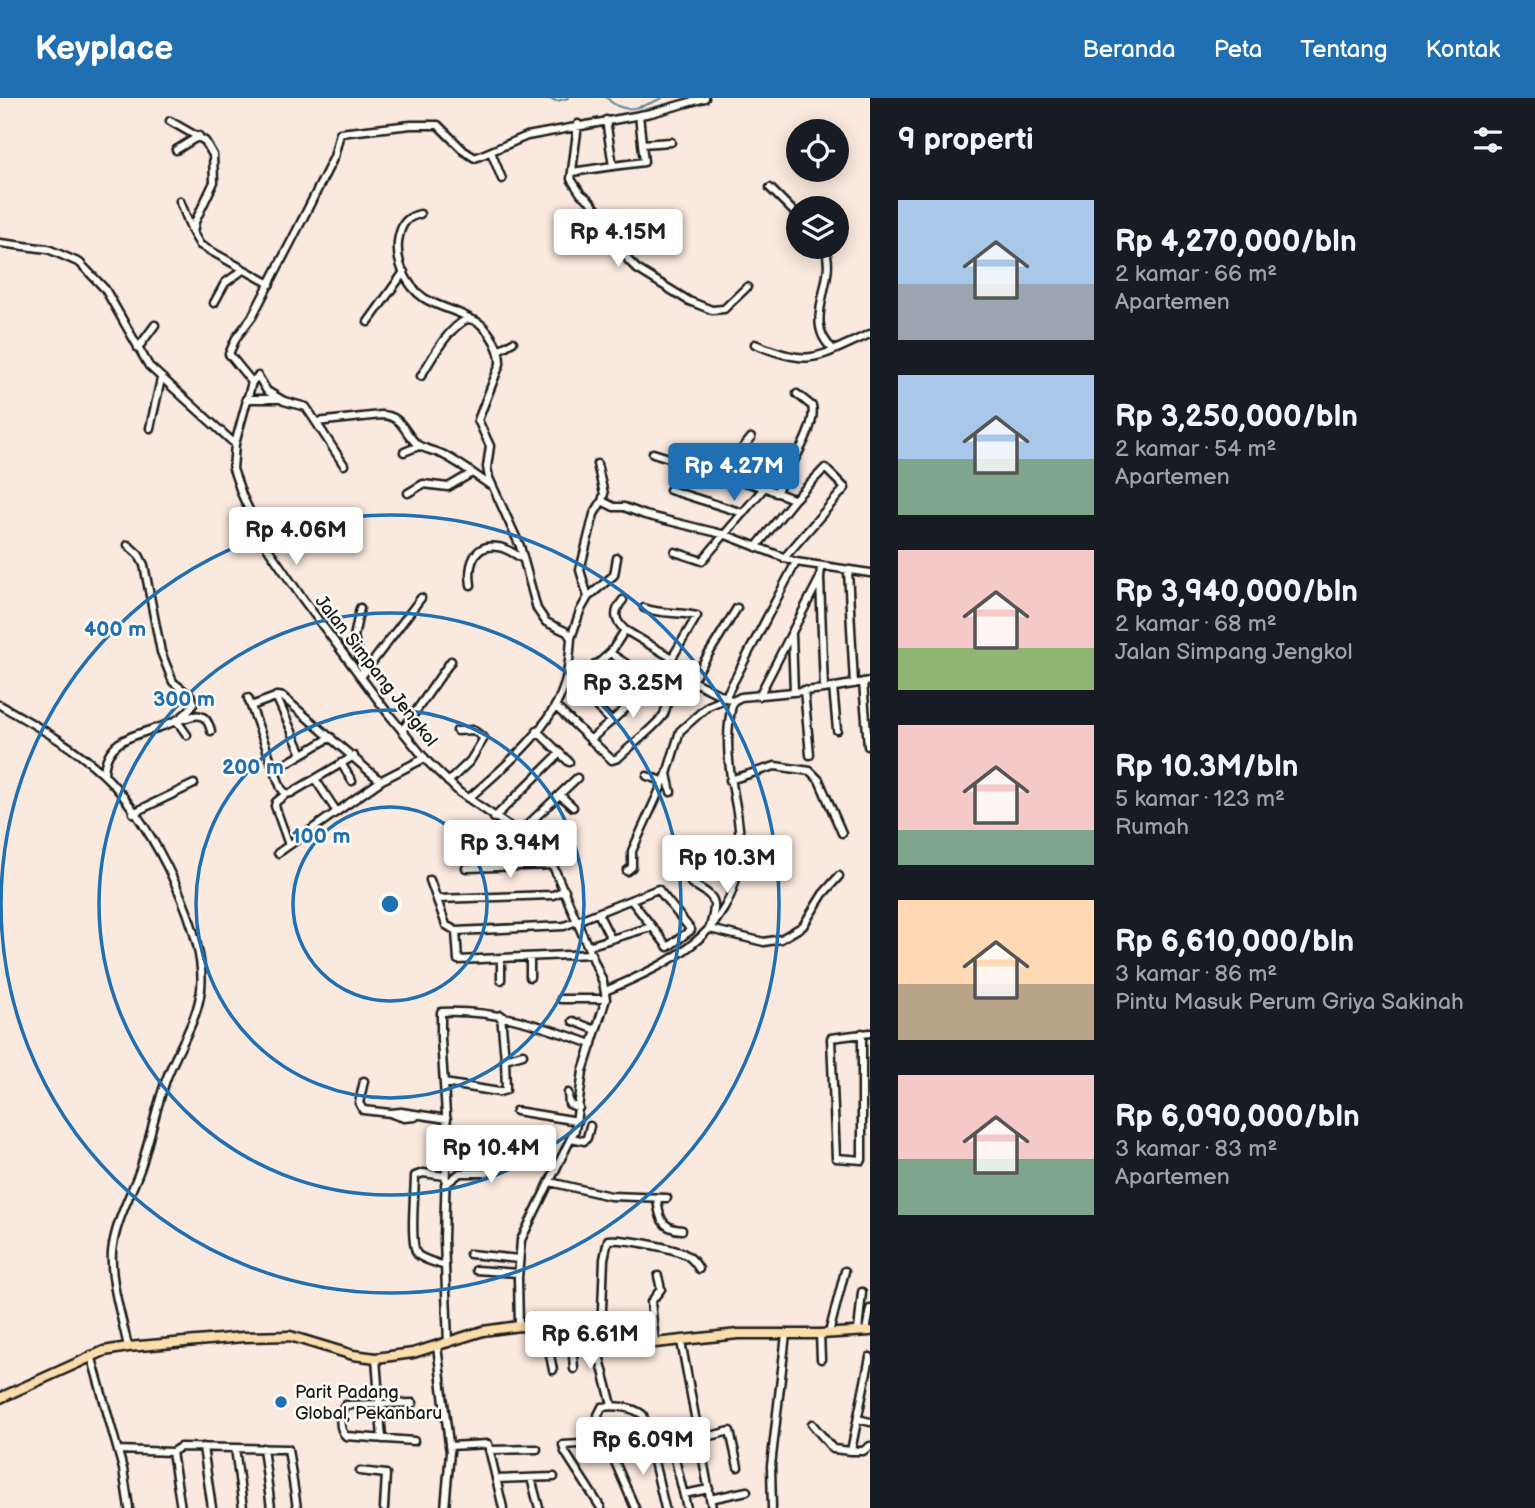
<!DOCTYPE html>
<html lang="id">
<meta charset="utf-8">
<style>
:root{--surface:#171b24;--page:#20242c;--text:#f1f3f6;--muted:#9ea1a6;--accent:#1f6fb2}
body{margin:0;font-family:"Balsamiq Sans",sans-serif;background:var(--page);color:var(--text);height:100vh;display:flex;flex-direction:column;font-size:26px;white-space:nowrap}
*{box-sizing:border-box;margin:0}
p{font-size:23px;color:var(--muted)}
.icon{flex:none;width:38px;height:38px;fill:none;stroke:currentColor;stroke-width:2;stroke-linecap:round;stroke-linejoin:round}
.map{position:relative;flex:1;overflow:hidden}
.details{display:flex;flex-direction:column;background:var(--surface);width:665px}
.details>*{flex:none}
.fabs{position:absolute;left:786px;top:21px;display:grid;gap:14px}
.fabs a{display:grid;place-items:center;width:63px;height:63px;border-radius:50%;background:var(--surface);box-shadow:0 4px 18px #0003;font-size:35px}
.price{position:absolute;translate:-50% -60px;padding:0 16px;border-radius:7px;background:#fff;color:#222;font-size:23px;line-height:46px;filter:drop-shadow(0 2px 4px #0008)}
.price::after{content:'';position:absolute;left:50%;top:42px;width:21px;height:16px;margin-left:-10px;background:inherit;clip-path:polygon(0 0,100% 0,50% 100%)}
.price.on{background:var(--accent);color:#fff}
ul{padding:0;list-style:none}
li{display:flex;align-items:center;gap:21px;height:175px;padding:0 28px}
li span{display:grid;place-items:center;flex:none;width:196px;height:140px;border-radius:0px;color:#555}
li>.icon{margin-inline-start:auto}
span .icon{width:84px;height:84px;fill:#fffc;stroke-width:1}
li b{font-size:30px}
h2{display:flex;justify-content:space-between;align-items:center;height:84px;padding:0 28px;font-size:30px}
header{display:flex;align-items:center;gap:42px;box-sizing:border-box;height:98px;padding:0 35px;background:var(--accent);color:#fff}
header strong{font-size:33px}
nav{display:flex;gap:38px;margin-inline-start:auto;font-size:24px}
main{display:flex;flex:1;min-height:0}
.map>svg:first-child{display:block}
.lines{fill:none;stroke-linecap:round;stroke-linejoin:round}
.stream{stroke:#60889b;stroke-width:2}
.minor-casing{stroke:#1c1c1c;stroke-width:11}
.major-casing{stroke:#1c1c1c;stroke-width:13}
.minor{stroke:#fdfcf7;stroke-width:6}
.major{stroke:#fbddab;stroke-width:8}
.ring{fill:none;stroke:#1f6fb2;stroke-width:3.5}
.poi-dot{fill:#1f6fb2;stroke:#fdfcf7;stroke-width:2.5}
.labels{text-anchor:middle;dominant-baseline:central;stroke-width:5;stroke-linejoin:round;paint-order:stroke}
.street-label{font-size:18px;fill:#1c1c1c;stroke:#fdfcf7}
.poi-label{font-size:18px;fill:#1c1c1c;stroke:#fdfcf7;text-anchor:start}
.centre{fill:#1f6fb2;stroke:#fdfcf7;stroke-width:3.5}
.ring-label{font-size:21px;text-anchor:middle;font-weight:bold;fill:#1f6fb2;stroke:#fdfcf7;stroke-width:5;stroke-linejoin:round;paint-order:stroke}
</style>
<header>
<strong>Keyplace</strong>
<nav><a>Beranda</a><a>Peta</a><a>Tentang</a><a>Kontak</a></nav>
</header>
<main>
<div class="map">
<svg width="870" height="1410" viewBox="0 0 870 1410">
<rect width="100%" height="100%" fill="#fae9de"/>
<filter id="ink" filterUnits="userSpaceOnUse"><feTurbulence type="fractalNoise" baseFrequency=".0143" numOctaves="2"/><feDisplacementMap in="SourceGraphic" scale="14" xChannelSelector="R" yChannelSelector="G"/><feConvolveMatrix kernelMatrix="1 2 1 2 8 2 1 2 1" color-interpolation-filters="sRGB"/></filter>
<g filter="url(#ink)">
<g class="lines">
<path class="stream" d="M546,0L557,3L568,0
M607,0C623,18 643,9 662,0"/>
<g class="minor-casing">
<path id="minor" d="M170,23L205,43L213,57L214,84L195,124L193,135L200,147L270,186
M578,26L571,81L581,96L589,102L607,125L629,163L637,171L689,203L712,212L724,211L747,189
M642,46L671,44
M176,52L199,38
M491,54L502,81
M613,68L644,64L639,17
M572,74L613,68L606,22
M770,90L798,118
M180,103L192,133
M420,116C407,119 402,125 399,138C394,160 405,187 424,200C438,209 455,212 469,220
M0,145L48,151L80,165L105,191L149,268L235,346
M824,149C840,180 799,224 834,252
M214,205L225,185L243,172
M368,224L404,174
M755,246C812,270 817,259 870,236
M138,250L155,227
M499,252L513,244
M421,278C433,259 446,232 467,221C484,221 501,249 500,266L478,322L490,348L487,369L489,380L520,448L537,511L546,524L567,534L571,540C570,556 569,572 564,588C551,631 502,671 469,700
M252,284L235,346L233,371L242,397L265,446L302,500L387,614L426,662L459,694L519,735L550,761L603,884L606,901L583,973L575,1032L521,1142L518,1180L519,1228
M252,284L229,256L236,240L252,219L293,140L334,59L340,35L411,27H438L464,53L475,60L527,38L651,15L705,0
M252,284L258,278L267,293L284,303L306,309L316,324L381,317C403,317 404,336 418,347C424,351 436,353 444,357C460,365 475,377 490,387
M246,301H279
M316,324L344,367
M150,330L161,281
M751,340L737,357C740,383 770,392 791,400L793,403L756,449
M404,354L419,348
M653,355L764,390L702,463L675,454
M670,392L743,415
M408,395L423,386L448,389L472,375
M776,395C786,374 818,330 812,308L797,296
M602,403L614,409H624L645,417L726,437L796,464L870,475
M784,460L845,390L825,370L793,403
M848,473L854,586
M820,481L824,591
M471,487C468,468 473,445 498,449C507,450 515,456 523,461
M588,499L614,477L617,460
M360,510L354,539L364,575
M644,510C661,517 679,513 697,518L672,560
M625,532L672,560L656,584
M792,536L794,594
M571,540L580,513L588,499L580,472L594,416L602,403L604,396L597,366
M610,555L671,595L678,596L692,583L737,510
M595,566L633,604
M361,579L421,500
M692,583L733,603L741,599L824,591L870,583
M863,584L868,648
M574,586L611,623
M833,589L837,632
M563,591L575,586L611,554L625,532C614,522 613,514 623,502
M804,592L810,657
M276,598L302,656
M759,598L820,480L821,469
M248,600L281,690L286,696L291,695L354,658
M725,600L796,464
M0,607C37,628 80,652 109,682C150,724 212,839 200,898C195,927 176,954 166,982C156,1010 150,1040 141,1069C131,1097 115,1124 112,1154C110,1185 122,1219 128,1249
M251,608L278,598L283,599L377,680L382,682L425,660
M555,608L612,662L618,660C628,650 658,627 664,616C667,609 667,602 671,595
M177,623C194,618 205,610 211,633
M177,623L187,637
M402,633L451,563
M537,633L569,664
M590,642L642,596L651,582
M341,665L352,683
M275,672L331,639
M667,676L671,694
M104,677C105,622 174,643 194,605L191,598L173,584L161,554L144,467L139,457L128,447
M647,678L663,683
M315,681L337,714
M730,682L775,668L810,673L819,682L842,735
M448,684L470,663L484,640L473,632L457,633
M286,696L276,704L275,708L289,747
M560,697L573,709
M133,715L194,686
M494,720L560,655
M519,735L577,680
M278,755L382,682
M466,770L553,767
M627,773L632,769V753L667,676L680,633L708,608L720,603L722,599
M430,782L446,827L456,833
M691,785C716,800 718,800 710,829
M438,801L553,797L565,792
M598,815L611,841
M710,831L764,844L781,841L803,828L823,796L839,778
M588,848L651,829
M592,856L458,862L456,833L564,828L658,791L691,832L668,849L631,802
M530,860V879
M501,882V861
M605,893C692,857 754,820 737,714C730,676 723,641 733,603
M561,901H606
M573,923L596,932
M862,935V1062L836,1060L831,940L870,935
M505,961L523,956
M364,983L359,1005L363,1012L390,1015L401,1014L447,1021
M444,985L499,994L506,992L505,961L501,917
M568,995L569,1006L579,1010
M516,1013L578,1023
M392,1016L404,1020L415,1019
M572,1040L584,1043L587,1040L590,1028
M550,1084L610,1098L667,1100
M445,1087L460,1075H485L490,1073L496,1051
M657,1100C659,1119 661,1131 682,1132
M470,1156L519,1161
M445,1168C437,1165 424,1162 418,1157C409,1149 415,1092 415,1078L423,1075L445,1078
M476,1172L518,1175
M544,1228L553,1272
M571,1229L574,1271
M858,1233L862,1194
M866,1233L870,1211
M593,1234L612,1307
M829,1235L845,1173
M601,1236L604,1161L608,1142C622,1140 676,1150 688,1158C692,1161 696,1166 699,1171
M820,1236L821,1261
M681,1243L712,1410
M448,1245L444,1141L447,1031L441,941V914C499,912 538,927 592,946
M655,1245L651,1204L661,1191L658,1178
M437,1248L450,1354L445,1410
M91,1257L123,1371L129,1410
M376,1260L382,1341
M413,1305L346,1307C338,1314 339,1332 346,1338L414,1343
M858,1321L870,1324
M812,1326L833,1351L851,1353L870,1259
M699,1341L730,1333L738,1369
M449,1348L488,1346L503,1410
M203,1349L212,1410
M672,1349L687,1410
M235,1350L243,1410
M263,1350L271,1410
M118,1352L172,1354
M489,1352L537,1351
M851,1353H863L870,1348
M360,1373L386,1376L384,1410
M531,1380L539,1410
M496,1381L554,1379
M684,1396L709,1391
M710,1401L747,1393
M181,1410L172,1354L180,1349L288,1351L297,1410
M601,1410L565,1354L563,1347L648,1342
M635,1410L599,1327L598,1317L602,1309C616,1307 633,1309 643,1317L665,1410
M772,1410L771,1368L786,1236"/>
</g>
<g class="major-casing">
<path id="major" d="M0,1300L104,1253L128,1249L243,1239L290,1238L353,1257L376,1260L413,1255L483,1233L519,1228L571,1229L623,1241L655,1245L738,1236H820L870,1233"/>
</g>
<use href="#minor" class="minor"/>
<use href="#major" class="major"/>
</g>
</g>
<g class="ring">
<circle cx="390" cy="806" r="97"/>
<circle cx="390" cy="806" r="194"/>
<circle cx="390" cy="806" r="291"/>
<circle cx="390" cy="806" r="389"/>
</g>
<circle class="poi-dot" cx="281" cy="1304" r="7"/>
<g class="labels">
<g class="street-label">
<text transform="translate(376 573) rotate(52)">Jalan Simpang Jengkol</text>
</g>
<g class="poi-label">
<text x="295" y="1294">Parit Padang<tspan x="295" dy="21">Global, Pekanbaru</tspan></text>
</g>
</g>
<circle cx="390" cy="806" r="10" class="centre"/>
<g class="ring-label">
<text x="115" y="538">400 m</text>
<text x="184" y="608">300 m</text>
<text x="253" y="676">200 m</text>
<text x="321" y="745">100 m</text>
</g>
</svg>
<div class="fabs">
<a><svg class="icon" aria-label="locate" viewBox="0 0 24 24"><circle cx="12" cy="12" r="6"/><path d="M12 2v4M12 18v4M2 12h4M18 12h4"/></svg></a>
<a><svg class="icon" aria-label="layers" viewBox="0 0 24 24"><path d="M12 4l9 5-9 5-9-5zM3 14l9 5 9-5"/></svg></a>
</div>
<b class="price" style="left:618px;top:171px">Rp 4.15M</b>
<b class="price on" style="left:734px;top:405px">Rp 4.27M</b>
<b class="price" style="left:296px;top:469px">Rp 4.06M</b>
<b class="price" style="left:633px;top:622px">Rp 3.25M</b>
<b class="price" style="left:510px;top:782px">Rp 3.94M</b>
<b class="price" style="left:727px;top:797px">Rp 10.3M</b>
<b class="price" style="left:491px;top:1087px">Rp 10.4M</b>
<b class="price" style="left:590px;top:1273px">Rp 6.61M</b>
<b class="price" style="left:643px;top:1379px">Rp 6.09M</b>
</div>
<section class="details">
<h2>9 properti<svg class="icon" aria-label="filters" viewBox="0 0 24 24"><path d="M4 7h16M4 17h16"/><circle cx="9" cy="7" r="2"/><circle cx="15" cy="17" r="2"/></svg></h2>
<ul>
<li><span style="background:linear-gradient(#a9c7e8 60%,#9aa5b1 0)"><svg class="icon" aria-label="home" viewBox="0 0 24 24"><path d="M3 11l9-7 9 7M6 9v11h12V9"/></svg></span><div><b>Rp 4,270,000/bln</b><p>2 kamar · 66 m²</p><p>Apartemen</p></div></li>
<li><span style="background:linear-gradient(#a9c7e8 60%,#7fa58c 0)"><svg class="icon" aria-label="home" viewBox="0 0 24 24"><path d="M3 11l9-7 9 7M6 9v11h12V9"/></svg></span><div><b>Rp 3,250,000/bln</b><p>2 kamar · 54 m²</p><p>Apartemen</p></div></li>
<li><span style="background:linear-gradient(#f6c9c9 70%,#8fb573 0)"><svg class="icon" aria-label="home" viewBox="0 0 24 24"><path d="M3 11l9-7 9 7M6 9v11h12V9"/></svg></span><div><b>Rp 3,940,000/bln</b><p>2 kamar · 68 m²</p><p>Jalan Simpang Jengkol</p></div></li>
<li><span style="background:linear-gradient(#f6c9c9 75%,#7fa58c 0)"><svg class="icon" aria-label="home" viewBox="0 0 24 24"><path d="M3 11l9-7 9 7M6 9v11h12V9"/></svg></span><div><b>Rp 10.3M/bln</b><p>5 kamar · 123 m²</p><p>Rumah</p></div></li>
<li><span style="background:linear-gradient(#ffd9b3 60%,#b9a48a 0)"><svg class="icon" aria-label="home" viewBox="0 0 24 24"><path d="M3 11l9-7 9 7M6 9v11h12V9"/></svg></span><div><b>Rp 6,610,000/bln</b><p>3 kamar · 86 m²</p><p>Pintu Masuk Perum Griya Sakinah</p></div></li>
<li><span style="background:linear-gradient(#f6c9c9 60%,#7fa58c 0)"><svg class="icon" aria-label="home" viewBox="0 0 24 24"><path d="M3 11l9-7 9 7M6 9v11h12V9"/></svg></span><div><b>Rp 6,090,000/bln</b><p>3 kamar · 83 m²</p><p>Apartemen</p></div></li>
</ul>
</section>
</main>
